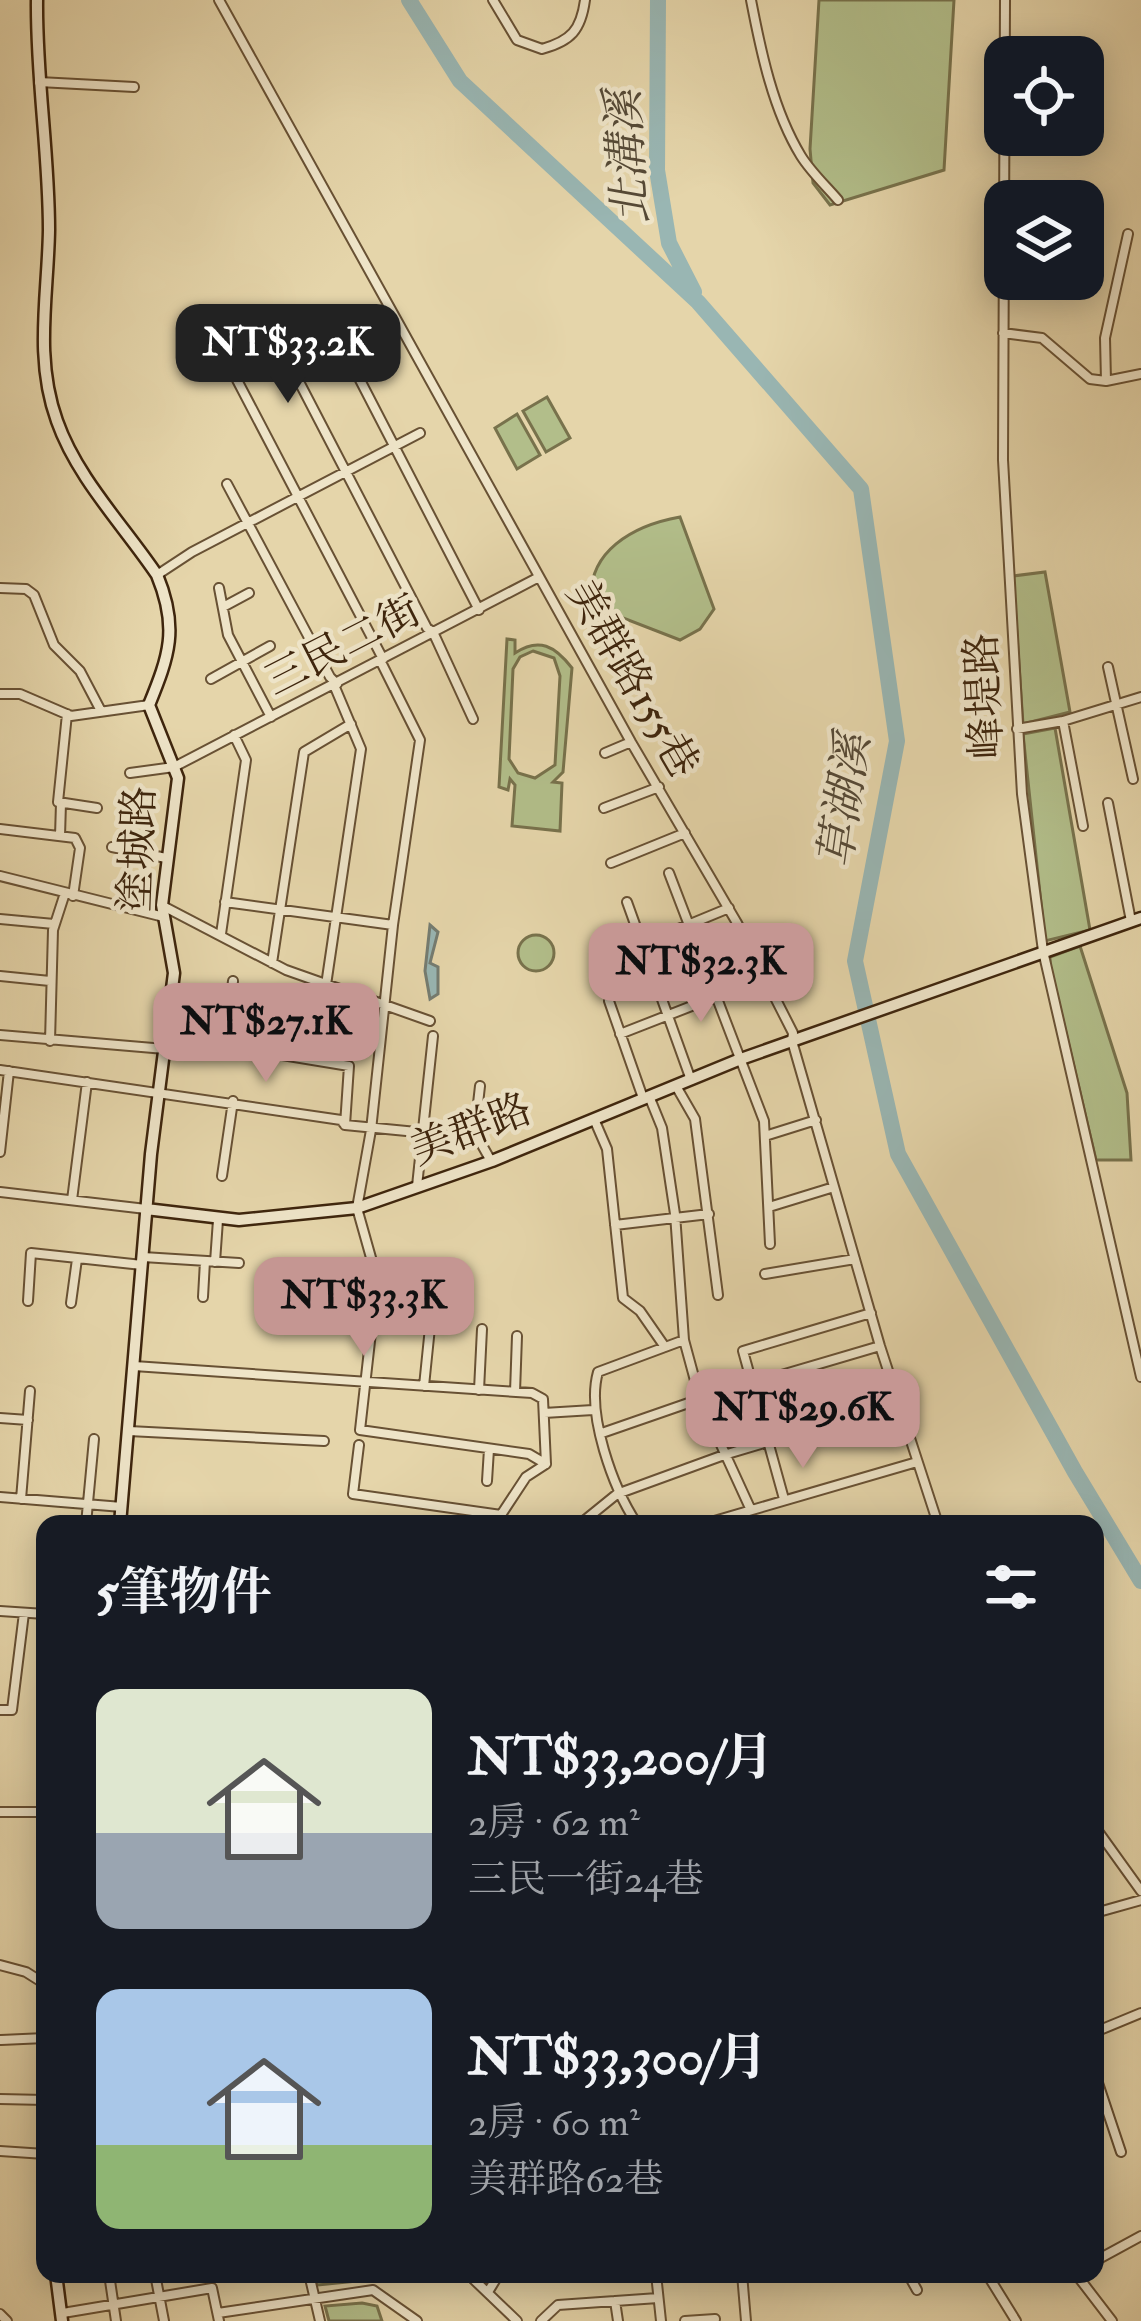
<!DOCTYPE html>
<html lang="zh-TW">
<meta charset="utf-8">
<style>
:root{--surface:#171b24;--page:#20242c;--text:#f1f3f6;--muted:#9ea1a6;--accent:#c59692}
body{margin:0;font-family:"IM FELL Double Pica","Noto Serif TC",serif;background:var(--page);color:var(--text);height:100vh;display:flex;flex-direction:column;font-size:45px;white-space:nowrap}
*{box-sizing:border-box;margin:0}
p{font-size:39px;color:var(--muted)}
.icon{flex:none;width:66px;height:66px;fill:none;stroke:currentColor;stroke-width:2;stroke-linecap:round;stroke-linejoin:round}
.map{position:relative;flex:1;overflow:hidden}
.drawer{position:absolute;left:36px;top:1515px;width:1068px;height:768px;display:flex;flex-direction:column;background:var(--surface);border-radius:24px;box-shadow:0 6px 30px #0003}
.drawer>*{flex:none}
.tools{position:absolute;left:984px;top:36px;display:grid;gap:24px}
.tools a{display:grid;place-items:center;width:120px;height:120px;border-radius:24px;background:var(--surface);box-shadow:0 6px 30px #0003;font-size:60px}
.price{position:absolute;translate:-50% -102px;padding:0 27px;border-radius:24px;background:var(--accent);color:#111;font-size:39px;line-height:78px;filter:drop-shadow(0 3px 6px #0008)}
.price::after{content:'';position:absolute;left:50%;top:72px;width:36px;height:27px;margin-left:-18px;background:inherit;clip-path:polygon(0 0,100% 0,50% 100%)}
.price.active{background:#222;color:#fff}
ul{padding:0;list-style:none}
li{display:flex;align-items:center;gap:36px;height:300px;padding:0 60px}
li span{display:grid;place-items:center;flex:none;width:336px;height:240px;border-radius:24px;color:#555}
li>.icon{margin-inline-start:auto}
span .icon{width:144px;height:144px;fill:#fffc;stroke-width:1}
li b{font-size:51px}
h2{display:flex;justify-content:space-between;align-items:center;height:144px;padding:0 60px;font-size:51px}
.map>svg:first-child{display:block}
.park{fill:#b2be8a;stroke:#78724c;stroke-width:3;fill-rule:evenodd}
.water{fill:url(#water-ripples);stroke:#757c71;stroke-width:3}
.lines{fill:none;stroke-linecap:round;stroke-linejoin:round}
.river{stroke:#99b6b3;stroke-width:16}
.street-casing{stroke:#685134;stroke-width:12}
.secondary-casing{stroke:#3e250d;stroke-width:15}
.street{stroke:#eee4c8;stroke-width:8}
.secondary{stroke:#eee4c8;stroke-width:10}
.labels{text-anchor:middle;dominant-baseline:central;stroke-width:9;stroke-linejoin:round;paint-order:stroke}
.street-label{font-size:42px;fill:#3e250d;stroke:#eee4c8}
.water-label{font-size:45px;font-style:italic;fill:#554936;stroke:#eee4c8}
</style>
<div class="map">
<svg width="1141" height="2321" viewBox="0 0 1141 2321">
<defs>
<pattern id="water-ripples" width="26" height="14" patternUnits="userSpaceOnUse" patternTransform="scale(3)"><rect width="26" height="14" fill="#99b6b3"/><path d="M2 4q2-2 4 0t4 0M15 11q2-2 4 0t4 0" fill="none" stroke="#7e9490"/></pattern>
</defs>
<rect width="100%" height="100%" fill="#e5d5aa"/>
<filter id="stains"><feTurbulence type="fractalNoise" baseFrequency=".00167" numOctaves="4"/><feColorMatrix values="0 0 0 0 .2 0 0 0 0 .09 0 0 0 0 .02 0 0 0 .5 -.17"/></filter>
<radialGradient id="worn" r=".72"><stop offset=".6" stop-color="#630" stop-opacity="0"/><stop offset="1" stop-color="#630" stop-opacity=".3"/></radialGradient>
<path class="park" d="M819,0H954L944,170L830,205L813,183L810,149Z
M547,397L570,438L546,452L523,411Z
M517,414L540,455L517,469L495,428Z
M680,517L714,609L700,629L680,640L592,606C584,551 635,525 680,517Z
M1045,572L1070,712L1023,724L1013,576Z
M507,639L515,640V653C539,637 555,646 572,668L563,772L553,782L562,783L560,831L512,826L515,785L510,779L508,790L499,787ZM533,651L554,658L560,676L555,765L535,778L518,773L509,759L513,669L520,657Z
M1055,728L1090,930L1045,941L1023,734Z
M518 953a18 18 0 1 1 36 0a18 18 0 1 1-36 0Z
M1080,946L1127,1093L1131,1160H1096L1050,965V957Z
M312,2274H388V2278L318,2285L310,2279Z
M362,2303L377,2306L382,2321H329L325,2306Z"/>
<path class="water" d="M430,925L438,932L430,963L438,967V994L430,999L425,971Z"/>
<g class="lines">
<path class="river" d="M409,0L460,81L698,302L861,489L897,741L855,961L898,1154L1075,1472L1141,1581
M658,0L657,170L669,243L694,292"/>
<g class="street-casing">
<path id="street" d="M219,0L631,742L737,923L793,1033L792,1041L880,1346L938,1524
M493,0L517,40L542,49C571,41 581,30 585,0
M751,0C761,52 773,110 801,156C811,172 826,186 838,200
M1005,0L1003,460L1022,794L1043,951L1141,1377
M39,82L134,87
M267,320L427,628L433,632L473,719
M330,322L479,610
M1003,333L1042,338L1090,379L1106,381L1141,374
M237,380L383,659
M1106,381L1105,338L1128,234
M227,484L330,677L337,684
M157,575L192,552L420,433
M0,588L26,589L34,595L54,645L80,671L101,711
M219,588L228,635L271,717
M223,607L249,593
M380,660L420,740L393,925L371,1130L357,1208L377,1279L360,1430L529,1454L546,1464
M1108,667L1133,779
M211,679L270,646
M0,694H20L71,716L149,705
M67,714L58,802L97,808
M1063,721L1083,826
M1017,729L1063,721L1141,697
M605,753L631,742
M130,773L174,767L539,577
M1108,803L1131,921
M604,808L659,787
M0,829L75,838L80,848L73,896
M60,836L61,803
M112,847L166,858
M611,863L685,833
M669,873L764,1121L770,1244
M0,876L164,917
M225,902L393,925
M627,902L691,1080
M163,906L286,970L430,1021
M0,919L54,924
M221,934L246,760L234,735
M642,944L729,908
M272,963L304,752L351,724
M0,976L50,981
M326,985L361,749L334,685
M609,1001L643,1098
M620,1034L766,977
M0,1035L165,1049
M166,1036L349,1066L345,1125
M50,1041L53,930L65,893
M225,1046L233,981
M0,1070L341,1120L345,1125L478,1138L491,1161
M676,1086L695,1119L718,1295
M649,1096L662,1128L675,1214L684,1340L700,1399L750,1508
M594,1119L607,1149L623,1298L640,1311L665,1347
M765,1136L816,1120
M478,1138L475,1130L480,1086
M0,1152L9,1071
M222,1176L233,1101
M417,1186L433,1036
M0,1192L146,1209
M72,1200L87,1082
M769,1207L834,1187
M615,1225L709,1214
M143,1257L239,1263
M215,1262L218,1220
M765,1274L855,1259
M203,1297L205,1261
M28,1301L31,1253L142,1265
M71,1303L77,1259
M134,1366L532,1393L543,1399L546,1464L526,1477L495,1524
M424,1386L432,1308
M479,1390L482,1329
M515,1392L517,1336
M544,1413L593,1410
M0,1418L28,1420
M129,1431L324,1441
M602,1433L700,1399L880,1346
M359,1445L353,1494L501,1515
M487,1481L489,1449
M0,1497L122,1507
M21,1499L30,1391
M784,1499L743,1351L871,1313
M86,1524L94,1439
M580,1524L617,1494L724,1455L898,1403
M637,1524C613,1488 586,1414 598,1372L684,1340
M704,1524L917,1462
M0,1611L45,1614
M0,1710H12L24,1613
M0,1812H45
M1095,1827L1141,1891
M1095,1913L1141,1900
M0,1965L26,1972L45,1984
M1095,2032L1141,2013
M1,2040L45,2038
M1095,2074L1121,2152
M0,2099L45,2100
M0,2151L45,2154
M1095,2261L1141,2236
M109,2274L116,2321
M155,2274L164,2321
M309,2274L320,2321
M468,2274L517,2321
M656,2274L661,2321
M742,2274L746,2321
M908,2274L917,2290
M987,2274L1016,2321
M1076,2274L1112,2321
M488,2292L499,2274
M615,2301L618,2321
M63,2313L212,2288L219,2321
M218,2313L373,2290L417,2321
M0,2314L7,2321
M541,2321L558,2305L658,2298
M685,2321L715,2319"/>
</g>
<g class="secondary-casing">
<path id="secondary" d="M37,0C36,77 49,153 49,230C48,295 34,358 57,421C77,478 124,526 157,575C179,628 169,656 149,705L178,778L162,905L174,973L151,1154L120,1524
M146,1209L239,1220L357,1208L492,1161L738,1060L1141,918
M56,2274L62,2321"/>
</g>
<use href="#street" class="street"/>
<use href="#secondary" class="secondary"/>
</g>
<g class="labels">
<g class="street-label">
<text transform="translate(343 646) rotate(-27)">三民二街</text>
<text transform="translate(632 679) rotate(60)">美群路155巷</text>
<text transform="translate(985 696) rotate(-93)">峰堤路</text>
<text transform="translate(138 849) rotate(-88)">塗城路</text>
<text transform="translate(471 1130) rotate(-21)">美群路</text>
</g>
<g class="water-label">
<text transform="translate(628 157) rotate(-94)">北溝溪</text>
<text transform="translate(845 801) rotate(-82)">草湖溪</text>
</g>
</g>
<rect width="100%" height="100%" filter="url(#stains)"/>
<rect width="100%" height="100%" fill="url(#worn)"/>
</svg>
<div class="tools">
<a><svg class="icon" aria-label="locate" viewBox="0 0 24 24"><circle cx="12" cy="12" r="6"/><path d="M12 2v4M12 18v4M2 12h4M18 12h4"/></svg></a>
<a><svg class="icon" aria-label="layers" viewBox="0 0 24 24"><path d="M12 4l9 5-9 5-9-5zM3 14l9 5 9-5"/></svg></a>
</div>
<b class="price active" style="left:288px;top:406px">NT$33.2K</b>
<b class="price" style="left:701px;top:1025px">NT$32.3K</b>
<b class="price" style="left:266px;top:1085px">NT$27.1K</b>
<b class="price" style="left:364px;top:1359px">NT$33.3K</b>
<b class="price" style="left:803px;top:1471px">NT$29.6K</b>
<section class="drawer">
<h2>5筆物件<svg class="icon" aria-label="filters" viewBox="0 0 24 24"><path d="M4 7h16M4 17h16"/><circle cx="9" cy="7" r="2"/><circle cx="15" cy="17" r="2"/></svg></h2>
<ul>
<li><span style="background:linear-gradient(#dfe7d0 60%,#9aa5b1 0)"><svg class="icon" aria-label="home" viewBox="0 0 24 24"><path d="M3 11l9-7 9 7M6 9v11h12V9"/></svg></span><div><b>NT$33,200/月</b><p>2房 · 62 m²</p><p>三民一街24巷</p></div></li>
<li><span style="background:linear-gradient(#a9c7e8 65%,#8fb573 0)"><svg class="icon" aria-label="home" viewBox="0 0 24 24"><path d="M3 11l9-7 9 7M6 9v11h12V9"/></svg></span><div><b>NT$33,300/月</b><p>2房 · 60 m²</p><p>美群路62巷</p></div></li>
</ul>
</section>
</div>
